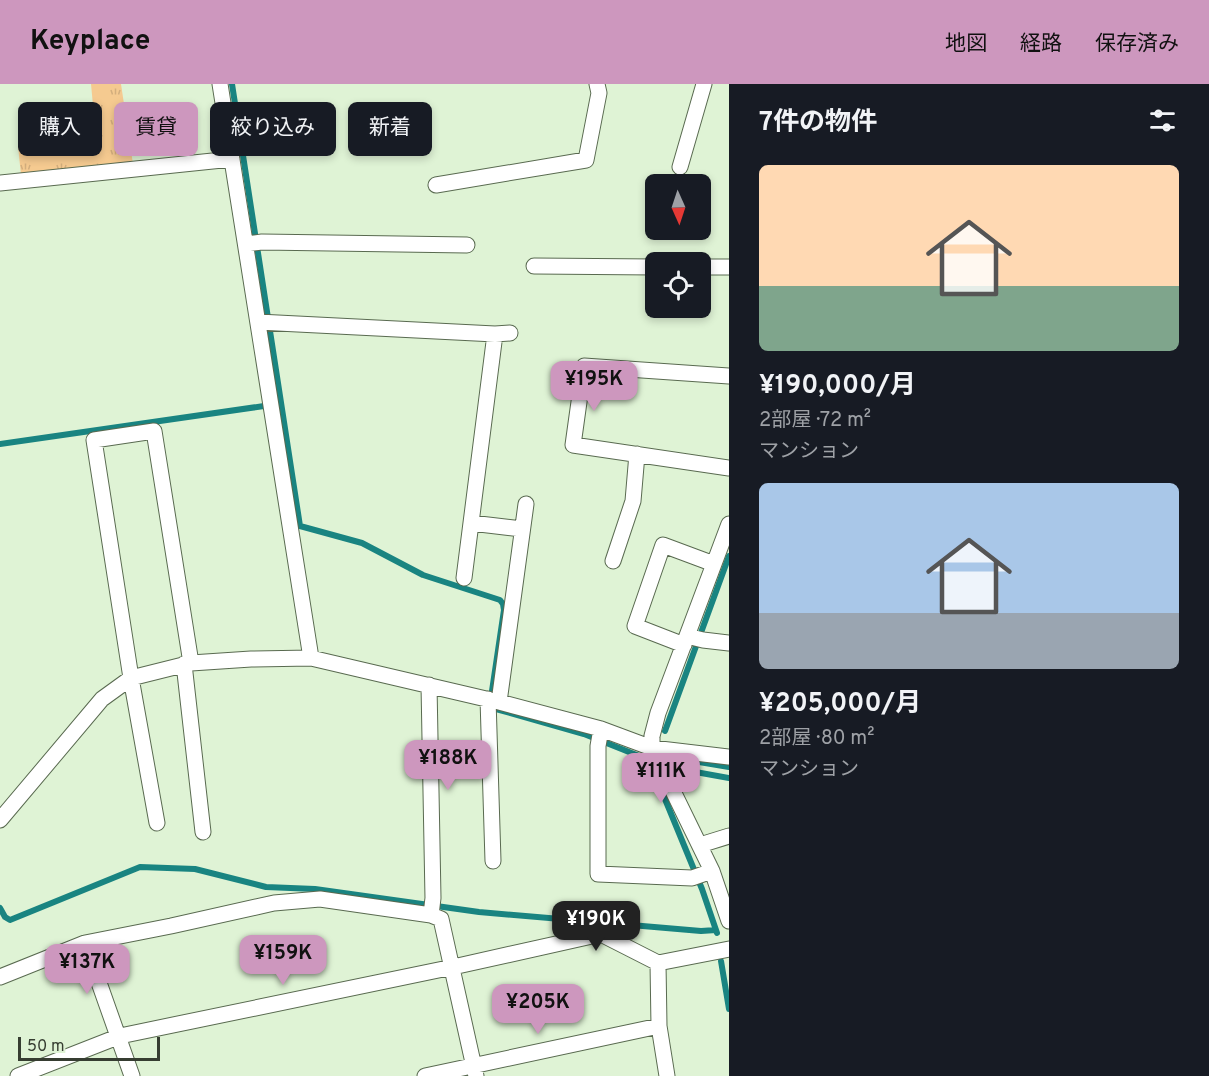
<!DOCTYPE html>
<html lang="ja">
<meta charset="utf-8">
<style>
:root{--surface:#171b24;--page:#242831;--text:#f1f3f6;--muted:#9ea1a6;--accent:#cd97be}
body{margin:0;font-family:Overpass,"Noto Sans JP",sans-serif;background:var(--page);color:var(--text);height:100vh;display:flex;flex-direction:column;font-size:22px;white-space:nowrap}
*{box-sizing:border-box;margin:0}
p{font-size:20px;color:var(--muted)}
.icon{flex:none;width:33px;height:33px;fill:none;stroke:currentColor;stroke-width:2;stroke-linecap:round;stroke-linejoin:round}
.map{position:relative;flex:1;overflow:hidden}
.sheet{display:flex;flex-direction:column;background:var(--surface);width:480px}
.sheet>*{flex:none}
.banner{position:absolute;left:18px;top:18px;width:570px;height:54px;display:flex;gap:12px}
.needle{width:39px;rotate:177deg}
.fabs{position:absolute;left:645px;top:90px;display:grid;gap:12px}
.fabs a{display:grid;place-items:center;width:66px;height:66px;border-radius:9px;background:var(--surface);box-shadow:0 3px 9px #0003;font-size:30px}
.scale{position:absolute;left:18px;bottom:15px;width:142px;box-sizing:border-box;padding-left:6px;border:3px solid #363d31;border-top:0;font-size:16px;line-height:21px;white-space:nowrap;color:#363d31;-webkit-text-stroke:4px #dff3d5;paint-order:stroke}
.price{position:absolute;translate:-50% -51px;padding:0 14px;border-radius:12px;background:var(--accent);color:#111;font-size:20px;line-height:39px;filter:drop-shadow(0 2px 3px #0008)}
.price::after{content:'';position:absolute;left:50%;top:36px;width:18px;height:14px;margin-left:-9px;background:inherit;clip-path:polygon(0 0,100% 0,50% 100%)}
.price.active{background:#222;color:#fff}
ul{padding:0;list-style:none}
li{display:grid;align-content:center;gap:12px;height:318px;padding:0 30px}
li span{display:grid;place-items:center;height:186px;border-radius:9px;color:#555}
li>.icon{margin-inline-start:auto}
span .icon{width:108px;height:108px;fill:#fffc;stroke-width:1}
li b{font-size:26px}
h2{display:flex;justify-content:space-between;align-items:center;height:72px;padding:0 30px;font-size:26px}
.pill{padding:0 21px;border-radius:9px;background:var(--surface);box-shadow:0 3px 9px #0003;font-size:21px;line-height:54px}
.pill.active{background:var(--accent);color:#111}
header{display:flex;align-items:center;gap:36px;box-sizing:border-box;height:84px;padding:0 30px;background:var(--accent);color:#111}
header strong{font-size:28px}
nav{display:flex;gap:33px;margin-inline-start:auto;font-size:21px}
main{display:flex;flex:1;min-height:0}
.map>svg:first-child{display:block}
.grass{fill:url(#grass-tufts)}
.lines{fill:none;stroke-linecap:round;stroke-linejoin:round}
.stream{stroke:#198481;stroke-width:6}
.street-casing{stroke:#596a50;stroke-width:17}
.street{stroke:#fff;stroke-width:15}
</style>
<header>
<strong>Keyplace</strong>
<nav><a>地図</a><a>経路</a><a>保存済み</a></nav>
</header>
<main>
<div class="map">
<svg width="729" height="992" viewBox="0 0 729 992">
<defs>
<pattern id="grass-tufts" width="24" height="20" patternUnits="userSpaceOnUse" patternTransform="scale(1.5)"><rect width="24" height="20" fill="#f5ca90"/><path d="M3 7l-1-3M5 7V3M7 7l1-3M15 17l-1-3M17 17v-4M19 17l1-3" fill="none" stroke="#d3ae7d"/></pattern>
</defs>
<rect width="100%" height="100%" fill="#dff3d5"/>
<path class="grass" d="M91,0H121L133,80L21,91L18,62L96,54Z"/>
<g class="lines">
<path class="stream" d="M232,0L300,442L362,459L423,491L500,516L503,520L504,526L492,607
M0,360L264,322
M496,625L584,650L644,674L651,681L702,805L717,849
M665,647L729,472
M675,674L729,683
M679,685L729,694
M0,824L5,833L10,836L140,783L195,785L266,803L315,805L479,828L701,847L716,846
M721,877L729,925"/>
<g class="street-casing">
<path id="street" d="M220,0L311,574
M680,83L704,0
M0,99L232,75
M436,101L586,76L599,9L597,0
M246,160L262,158L467,161
M534,182L656,183
M700,183H729
M258,238L495,250L510,249
M729,292L584,282L573,361L729,384
M471,439L522,445
M729,440L658,629L652,652V664L712,787L729,837
M613,477L633,417L637,370
M464,494L495,250
M687,552L703,556L729,559
M684,561L635,542L663,461L714,480
M184,580L203,748
M429,601L433,814L431,831
M488,615L493,777
M499,618L526,420
M601,645L598,662V790L692,794L712,787
M0,736L102,615L131,594L191,579L251,575L311,574L499,618L601,645L652,664L729,673
M157,739L131,594L94,356L154,347L191,579
M700,761L729,752
M85,859L132,992
M658,879L659,942L667,992
M0,893L85,859L171,842L274,819L320,815L431,831L441,835L476,992
M18,992L120,952L453,883L601,850L658,879L729,865
M425,992L659,942"/>
</g>
<use href="#street" class="street"/>
</g>
</svg>
<div class="fabs">
<a><svg class="needle" viewBox="-14 -14 28 28"><path d="M0-13l5 13h-10z" fill="#e53935"/><path d="M0 13l5-13h-10z" fill="#9ea1a6"/></svg></a>
<a><svg class="icon" aria-label="locate" viewBox="0 0 24 24"><circle cx="12" cy="12" r="6"/><path d="M12 2v4M12 18v4M2 12h4M18 12h4"/></svg></a>
</div>
<div class="scale">50 m</div>
<b class="price" style="left:594px;top:328px">¥195K</b>
<b class="price" style="left:448px;top:707px">¥188K</b>
<b class="price" style="left:661px;top:720px">¥111K</b>
<b class="price active" style="left:596px;top:868px">¥190K</b>
<b class="price" style="left:283px;top:902px">¥159K</b>
<b class="price" style="left:87px;top:911px">¥137K</b>
<b class="price" style="left:538px;top:951px">¥205K</b>
<div class="banner">
<a class="pill">購入</a>
<a class="pill active">賃貸</a>
<a class="pill">絞り込み</a>
<a class="pill">新着</a>
</div>
</div>
<section class="sheet">
<h2>7件の物件<svg class="icon" aria-label="filters" viewBox="0 0 24 24"><path d="M4 7h16M4 17h16"/><circle cx="9" cy="7" r="2"/><circle cx="15" cy="17" r="2"/></svg></h2>
<ul>
<li><span style="background:linear-gradient(#ffd9b3 65%,#7fa58c 0)"><svg class="icon" aria-label="home" viewBox="0 0 24 24"><path d="M3 11l9-7 9 7M6 9v11h12V9"/></svg></span><div><b>¥190,000/月</b><p>2部屋 · 72 m²</p><p>マンション</p></div></li>
<li><span style="background:linear-gradient(#a9c7e8 70%,#9aa5b1 0)"><svg class="icon" aria-label="home" viewBox="0 0 24 24"><path d="M3 11l9-7 9 7M6 9v11h12V9"/></svg></span><div><b>¥205,000/月</b><p>2部屋 · 80 m²</p><p>マンション</p></div></li>
</ul>
</section>
</main>
